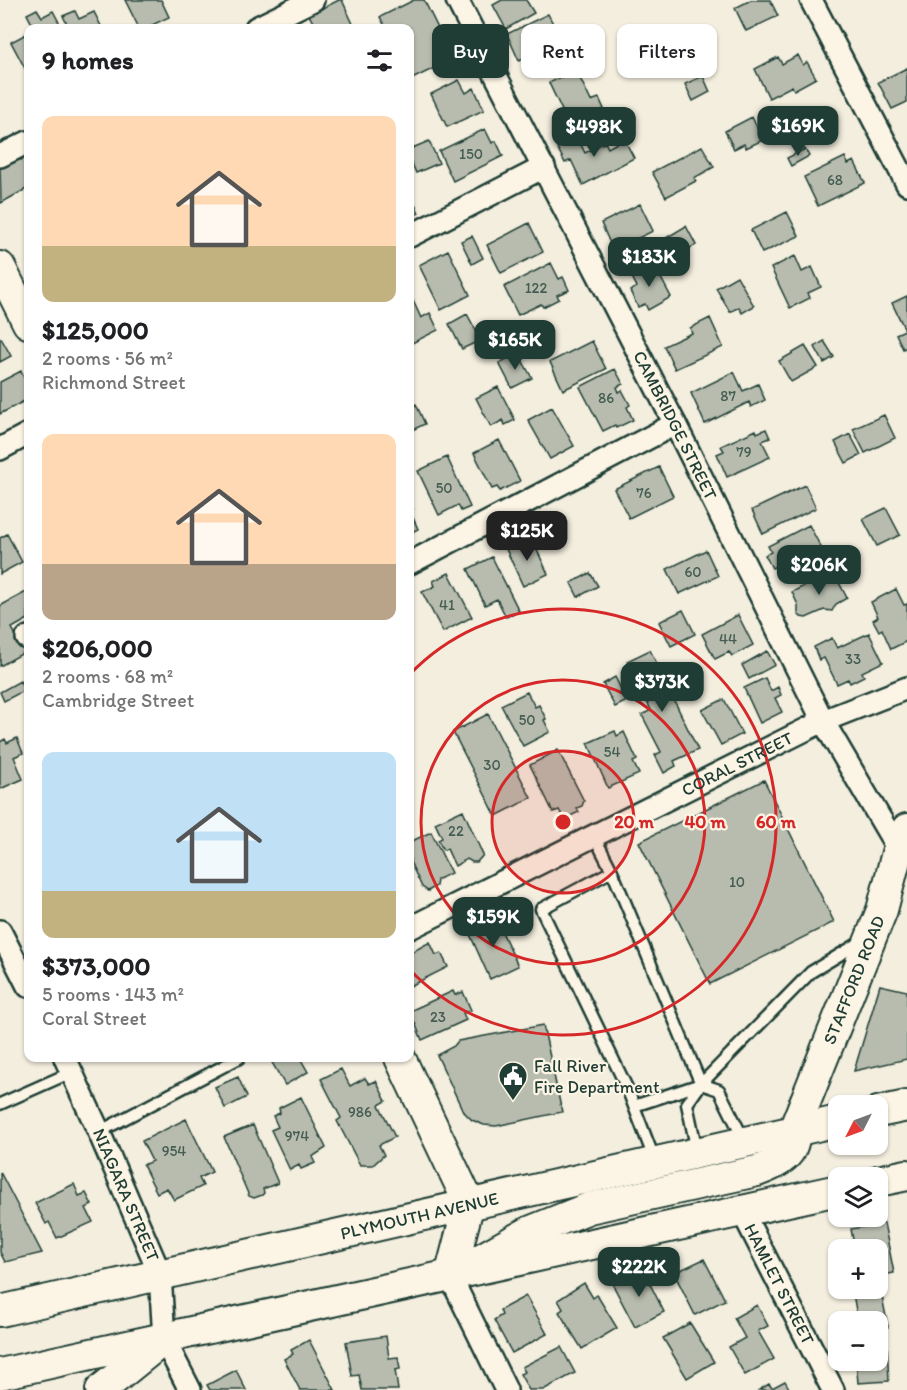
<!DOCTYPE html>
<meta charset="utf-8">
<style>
:root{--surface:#fff;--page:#f2f2f2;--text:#202124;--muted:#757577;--accent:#1f3d34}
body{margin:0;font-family:Itim,sans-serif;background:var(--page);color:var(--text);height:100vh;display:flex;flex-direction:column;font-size:22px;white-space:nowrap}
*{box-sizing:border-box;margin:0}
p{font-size:20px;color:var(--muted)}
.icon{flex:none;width:33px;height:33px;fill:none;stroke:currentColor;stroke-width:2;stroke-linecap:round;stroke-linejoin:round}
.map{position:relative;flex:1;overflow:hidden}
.drawer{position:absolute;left:24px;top:24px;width:390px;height:1038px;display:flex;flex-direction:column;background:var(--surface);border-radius:12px;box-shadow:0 2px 4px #0004}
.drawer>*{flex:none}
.hud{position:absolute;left:432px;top:24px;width:384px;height:54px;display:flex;gap:12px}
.needle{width:39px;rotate:228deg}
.controls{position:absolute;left:828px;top:1095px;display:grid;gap:12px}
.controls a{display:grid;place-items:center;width:60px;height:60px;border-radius:12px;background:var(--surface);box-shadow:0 2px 4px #0004;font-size:30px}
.price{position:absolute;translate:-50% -51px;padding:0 14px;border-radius:12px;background:var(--accent);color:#fff;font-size:20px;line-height:39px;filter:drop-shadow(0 2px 3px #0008)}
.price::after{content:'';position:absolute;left:50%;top:36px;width:18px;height:14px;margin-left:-9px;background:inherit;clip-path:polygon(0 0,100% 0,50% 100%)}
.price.on{background:#222;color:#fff}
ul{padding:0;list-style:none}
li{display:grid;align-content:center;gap:12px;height:318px;padding:0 18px}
li span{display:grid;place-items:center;height:186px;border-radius:12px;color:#555}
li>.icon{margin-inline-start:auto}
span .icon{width:108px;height:108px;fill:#fffc;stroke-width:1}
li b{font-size:26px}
h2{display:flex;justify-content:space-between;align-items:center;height:72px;padding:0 18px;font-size:26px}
.chip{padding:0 21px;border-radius:12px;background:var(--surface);box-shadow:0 2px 4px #0004;font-size:21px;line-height:54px}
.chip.on{background:var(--accent);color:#fff}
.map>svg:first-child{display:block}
.building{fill:#b8bcae;stroke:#1f3d34;stroke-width:1.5}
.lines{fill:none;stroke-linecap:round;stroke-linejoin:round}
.lane-casing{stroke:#1f3d34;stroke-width:15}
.street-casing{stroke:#1f3d34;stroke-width:26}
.secondary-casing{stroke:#1f3d34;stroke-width:34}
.lane{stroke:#fcf5e5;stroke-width:10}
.street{stroke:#fcf5e5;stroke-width:21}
.secondary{stroke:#fcf5e5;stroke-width:30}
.ring{fill:none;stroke:#d62828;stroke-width:3}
.labels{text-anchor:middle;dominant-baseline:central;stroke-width:4.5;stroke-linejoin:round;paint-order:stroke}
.number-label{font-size:15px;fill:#455d52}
.street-label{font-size:18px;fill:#1f3d34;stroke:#fcf5e5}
.poi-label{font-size:18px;fill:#1f3d34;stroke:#fcf5e5;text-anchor:start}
.centre{fill:#d62828;stroke:#fcf5e5;stroke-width:3}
.ring-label{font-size:18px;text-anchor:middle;font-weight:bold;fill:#d62828;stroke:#fcf5e5;stroke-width:4.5;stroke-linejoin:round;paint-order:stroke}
</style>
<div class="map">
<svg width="907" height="1390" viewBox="0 0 907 1390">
<rect width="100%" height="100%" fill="#f3eede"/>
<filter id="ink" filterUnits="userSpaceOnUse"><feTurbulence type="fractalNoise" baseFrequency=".0167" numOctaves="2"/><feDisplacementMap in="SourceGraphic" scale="12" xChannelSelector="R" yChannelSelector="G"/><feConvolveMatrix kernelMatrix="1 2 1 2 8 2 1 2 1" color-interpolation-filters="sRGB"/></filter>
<g filter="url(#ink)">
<path class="building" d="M125,0H161L169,17L146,28H139Z
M339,0H342L354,26L349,28H316L309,15Z
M414,0H424L453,59L410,80V28H386L380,17Z
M502,0H526L534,13L506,29L493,5Z
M751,0H770L778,16L746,31L735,8Z
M37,9L42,17L53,11L62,28H34L27,14Z
M75,11L79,19L94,12L102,28H69L63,16Z
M548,14L560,37L565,35L570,46L551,56L547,47L519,61L507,34Z
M665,28L675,47L664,52L654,33Z
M28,33V74L11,42Z
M798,55L803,65L807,62L816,78L794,90L792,86L769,98L755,69L778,57L782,64Z
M907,68V102L892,109L878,82Z
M576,70L591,101L599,98L604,109L588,117L586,112L567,121L549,83Z
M703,76L710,92L693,101L685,84Z
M459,80L466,93L474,88L484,110L447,127L431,94Z
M824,112L835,133L809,145L799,124Z
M752,117L763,140L746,148L744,144L734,149L725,131Z
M485,129L492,143L496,141L503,156L453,181L439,151Z
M576,134L585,153L605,142L608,148L624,139L634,158L583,185L571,160L565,163L556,145Z
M429,141L439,163L416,173L410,159V149Z
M702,146L714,167L694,178L696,181L666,197L652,172Z
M805,149L809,156L791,166L787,158Z
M19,156L21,160L27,157L28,159V188L1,203L0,166Z
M845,157L848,164L854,161L865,183L818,206L804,177Z
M410,195L419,213L410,218Z
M640,204L653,231L613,250L601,223Z
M787,212L799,236L762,253L751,230Z
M529,223L543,252L501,273L487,245Z
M686,226L696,245L676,256L666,238Z
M472,236L483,258L472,264L461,241Z
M448,250L470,295L441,310L419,265Z
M795,256L802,272L812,267L821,287L808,293L810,298L790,308L771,268Z
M551,263L559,279L563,277L569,290L557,295L559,299L543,307L541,304L518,315L504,287Z
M653,263L671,297L648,310L645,304L638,307L630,291L637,287L631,275Z
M737,276L754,306L742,313L739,307L730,312L716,288Z
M410,294L421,318L430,313L438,330L410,344Z
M907,296V347L903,349L896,334L905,330L892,303Z
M467,314L481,340L462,349L449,324Z
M710,318L723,347L675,369L664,346L692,333L690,328Z
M1,338L11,356L0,362V339Z
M592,341L606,369L563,390L550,362Z
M824,341L834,357L824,363L815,347Z
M805,346L818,367L791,382L779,361Z
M518,353L532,378L512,388L499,363Z
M615,369L623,384L617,387L619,392L622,390L630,405L627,407L633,420L616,428L615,425L603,431L580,387Z
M21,371L28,386V399L0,414V382Z
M734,372L743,391L758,384L765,400L751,407L749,402L705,424L691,393Z
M498,387L515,420L505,425L503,420L491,427L476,398Z
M416,404L425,424L410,431V407Z
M552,407L574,446L550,459L528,420Z
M884,415L895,438L865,453L853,429Z
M766,429L770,438L762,441L770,457L727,477L717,454L724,451L721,446L756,430L757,433Z
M850,434L861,455L846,463L835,442Z
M499,440L520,481L500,491L497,487L492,489L474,453Z
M447,457L470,507L461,511L458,505L439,515L418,471Z
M659,467L673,496L629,518L614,489Z
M805,485L816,508L763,534L752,510Z
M410,503L413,509L410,511L418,529L410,533Z
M886,508L900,535L877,546L863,519Z
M809,525L824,553L816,557L811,564L800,566L798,563L779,573L776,566L772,568L765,555L771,552L768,546Z
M7,534L22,562L0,574V538Z
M531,537L548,574L523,586L506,549Z
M706,550L718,576L679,594L667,569Z
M492,557L519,611L506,617L497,599L485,605L468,569Z
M833,571L847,598L836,604L832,611L824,610L806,618L801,617L798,614V605L792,592Z
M449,573L472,617L443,632L422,592L435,586L433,581Z
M590,573L598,586L578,597L571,583Z
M896,589L904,605L907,604V641L891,649L882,629L879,631L873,620L878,617L871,602Z
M28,591V619L12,628L25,652L0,666V606Z
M683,610L695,634L671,646L659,622Z
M738,615L753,645L732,656L729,652L715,659L702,634Z
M869,633L883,662L862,672L864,676L850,683L848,679L837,684L824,658L819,660L814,647L832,638L837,648Z
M650,650L698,750L674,761L676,766L664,773L655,755L661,752L642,715L651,710L627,661Z
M767,651L775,665L749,679L742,665Z
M615,677L627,701L615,707L603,684Z
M765,678L771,691L778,687L781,695L775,698L782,712L760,723L744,688Z
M20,681L25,690L4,701L0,692Z
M527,692L535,707L539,705L546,719L544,720L550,732L523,746L501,705Z
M724,699L742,734L721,745L702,710Z
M488,714L531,798L496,816L453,732Z
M615,731L617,736L624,732L637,760L633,762L639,774L608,788L588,743Z
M17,738L23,753L14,757L23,779L0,789V742L5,739L7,743Z
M558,750L584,801L582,806L577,808L579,812L564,819L559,810L553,812L530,765Z
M764,780L834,922L710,984L639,842Z
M463,810L483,855L477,862H472L467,859L455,866L447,849L443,850L438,840L442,838L435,823Z
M431,832L451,873L437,880L436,886L428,891L422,887L410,862V842Z
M495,917L518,966L490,979L468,930Z
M430,942L436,955L441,953L448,967L410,986V953Z
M880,985L907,991V1059L854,1071Z
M453,991L455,995L463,992L471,1010L463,1013L466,1020L422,1040L410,1011Z
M543,1025L562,1112L496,1126L484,1125L472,1120L463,1111L437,1055L454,1046L458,1041Z
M272,1058H300L308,1072L285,1085L270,1059Z
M341,1069L350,1086L365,1078L369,1084L376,1081L386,1101L379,1105L395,1137L379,1145L384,1155L373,1165H360L337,1121L341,1118L321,1079Z
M238,1077L247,1097L225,1108L215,1087Z
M301,1097L326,1148L312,1157L315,1163L301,1169L299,1165L290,1170L271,1130L278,1127L273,1116L280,1113L279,1108Z
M186,1119L212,1172L199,1178L203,1186L174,1200L167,1188L157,1193L143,1165L152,1161L142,1141Z
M253,1125L278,1183L263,1189L264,1193L262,1195L254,1198L249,1196L224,1137Z
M0,1172L42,1253L5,1262L0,1252Z
M74,1184L79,1196L86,1193L92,1205L86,1208L93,1222L57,1238L49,1222L46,1224L35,1203Z
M884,1223L894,1273L878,1276L888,1327L878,1329V1322H858L852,1288H878V1250H855L851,1229Z
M704,1259L725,1300L695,1315L674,1273Z
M643,1270L664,1312L635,1327L613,1285Z
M584,1283L593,1298L597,1295L617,1328L582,1349L559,1312L563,1309L558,1300Z
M526,1296L547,1334L512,1353L494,1320L502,1315L500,1310Z
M757,1305L768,1326L758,1331L774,1359L745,1375L729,1347L745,1338L734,1318Z
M690,1323L714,1362L687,1378L663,1338Z
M386,1336L389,1358L398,1357L400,1369L395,1370L398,1390H362L359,1375L352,1376L346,1342Z
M309,1340L335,1390H300L284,1359L293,1354L291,1350Z
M887,1345L889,1381L858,1383L856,1360H878V1346Z
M561,1347L575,1373L543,1390H529L520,1374L525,1372L522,1367Z
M236,1370L246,1390H210L207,1385Z
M785,1381L790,1390H759L769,1384L772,1388Z"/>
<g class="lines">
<g class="lane-casing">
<path id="lane" d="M594,836L612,871L541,909L627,1088L655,1161
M612,871L701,1084L719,1090L744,1140
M0,1104L72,1072
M634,1106L701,1084
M99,1132L239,1058
M697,1151L687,1104L701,1084L811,972L861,942"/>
</g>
<g class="street-casing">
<g id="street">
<path id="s1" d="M457,0L675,424L823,721L898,849"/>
<path d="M811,0L907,184"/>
<path d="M256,28L313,0"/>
<path d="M0,156L28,142"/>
<path d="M410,236L544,167"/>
<path d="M0,449L28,434"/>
<path d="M410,563L675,424"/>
<path d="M27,638L28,637"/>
<path id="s2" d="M410,928L823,721L907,688"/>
<path d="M0,931L28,986"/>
<path id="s3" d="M65,1058L99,1132L160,1274L164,1339L190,1390"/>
<path id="s4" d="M742,1211L833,1390"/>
<path d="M450,1276L506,1390"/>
</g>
</g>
<g class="secondary-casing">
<g id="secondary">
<path d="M0,267L28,323"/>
<path d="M400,1058L469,1203L450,1276"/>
<path d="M878,1112L907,1106"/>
<path d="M878,1181L907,1175"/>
<path id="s5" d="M479,1260L529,1232L589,1208L757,1171C778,1164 796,1154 794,1130L882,910L898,849L907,829"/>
<path id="s6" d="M0,1311L838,1121"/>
<path d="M0,1374L838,1190"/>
<path d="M101,1390L159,1343"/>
</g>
</g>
<use href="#lane" class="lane"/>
<use href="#street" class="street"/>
<use href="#secondary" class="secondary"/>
</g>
</g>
<circle cx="563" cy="822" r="71" fill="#d62828" fill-opacity=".12"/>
<g class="ring">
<circle cx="563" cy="822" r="71"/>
<circle cx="563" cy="822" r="142"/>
<path d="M410 674A213 213 0 1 1 410 970"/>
</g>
<defs>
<g id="civic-pin" transform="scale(1.5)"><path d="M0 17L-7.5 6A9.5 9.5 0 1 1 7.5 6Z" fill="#1f3d34" stroke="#fcf5e5"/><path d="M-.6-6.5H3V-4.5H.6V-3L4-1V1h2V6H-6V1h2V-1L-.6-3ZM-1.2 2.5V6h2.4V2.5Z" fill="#fff"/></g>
</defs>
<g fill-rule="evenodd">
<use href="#civic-pin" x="513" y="1076"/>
</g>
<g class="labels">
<g class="number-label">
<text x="471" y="154">150</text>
<text x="835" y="180">68</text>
<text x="536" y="288">122</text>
<text x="728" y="396">87</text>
<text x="606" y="398">86</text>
<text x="744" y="452">79</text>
<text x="444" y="488">50</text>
<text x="644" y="493">76</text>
<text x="693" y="572">60</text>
<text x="447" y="605">41</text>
<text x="728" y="639">44</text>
<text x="853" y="659">33</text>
<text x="527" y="720">50</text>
<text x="612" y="752">54</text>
<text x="492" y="765">30</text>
<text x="456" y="831">22</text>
<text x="737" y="882">10</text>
<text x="438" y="1017">23</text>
<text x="360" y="1112">986</text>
<text x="297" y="1136">974</text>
<text x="174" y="1151">954</text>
</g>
<g class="street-label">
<text stroke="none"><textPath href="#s1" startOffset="478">CAMBRIDGE STREET</textPath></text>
<text stroke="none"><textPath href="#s2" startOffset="366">CORAL STREET</textPath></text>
<text stroke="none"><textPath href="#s5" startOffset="516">STAFFORD ROAD</textPath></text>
<text stroke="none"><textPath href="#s3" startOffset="150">NIAGARA STREET</textPath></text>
<text stroke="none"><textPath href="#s6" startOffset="430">PLYMOUTH AVENUE</textPath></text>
<text stroke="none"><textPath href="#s4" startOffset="82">HAMLET STREET</textPath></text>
</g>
<g class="poi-label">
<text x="534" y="1066">Fall River<tspan x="534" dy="21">Fire Department</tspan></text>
</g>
</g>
<circle cx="563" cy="822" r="9" class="centre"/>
<g class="ring-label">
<text x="634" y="828">20 m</text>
<text x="705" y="828">40 m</text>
<text x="776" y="828">60 m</text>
</g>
</svg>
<div class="controls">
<a><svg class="needle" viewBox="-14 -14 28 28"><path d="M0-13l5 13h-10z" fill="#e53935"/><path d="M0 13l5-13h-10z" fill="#757577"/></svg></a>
<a><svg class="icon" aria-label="layers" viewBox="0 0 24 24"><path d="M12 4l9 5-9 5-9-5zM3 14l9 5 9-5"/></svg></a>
<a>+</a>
<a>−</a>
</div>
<b class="price" style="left:798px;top:157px">$169K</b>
<b class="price" style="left:594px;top:158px">$498K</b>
<b class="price" style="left:649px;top:288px">$183K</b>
<b class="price" style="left:515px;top:371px">$165K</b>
<b class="price on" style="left:527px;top:562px">$125K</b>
<b class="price" style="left:819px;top:596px">$206K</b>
<b class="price" style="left:662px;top:713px">$373K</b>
<b class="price" style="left:493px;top:948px">$159K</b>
<b class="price" style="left:639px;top:1298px">$222K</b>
<div class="hud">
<a class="chip on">Buy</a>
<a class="chip">Rent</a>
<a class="chip">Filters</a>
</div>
<section class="drawer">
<h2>9 homes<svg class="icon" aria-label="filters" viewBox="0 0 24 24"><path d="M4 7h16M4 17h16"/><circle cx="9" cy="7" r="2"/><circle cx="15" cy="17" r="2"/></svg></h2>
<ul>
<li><span style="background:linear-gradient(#ffd9b3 70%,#c2b280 0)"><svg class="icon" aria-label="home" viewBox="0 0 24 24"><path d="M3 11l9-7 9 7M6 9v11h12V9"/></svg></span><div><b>$125,000</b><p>2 rooms · 56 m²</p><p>Richmond Street</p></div></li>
<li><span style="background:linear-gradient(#ffd9b3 70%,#b9a48a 0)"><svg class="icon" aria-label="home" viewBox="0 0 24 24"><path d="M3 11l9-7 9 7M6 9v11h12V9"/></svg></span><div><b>$206,000</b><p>2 rooms · 68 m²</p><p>Cambridge Street</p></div></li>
<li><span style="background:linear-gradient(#bfe0f5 75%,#c2b280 0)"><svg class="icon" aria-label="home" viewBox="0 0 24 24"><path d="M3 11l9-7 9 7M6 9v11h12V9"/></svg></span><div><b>$373,000</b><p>5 rooms · 143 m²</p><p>Coral Street</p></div></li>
</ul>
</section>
</div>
